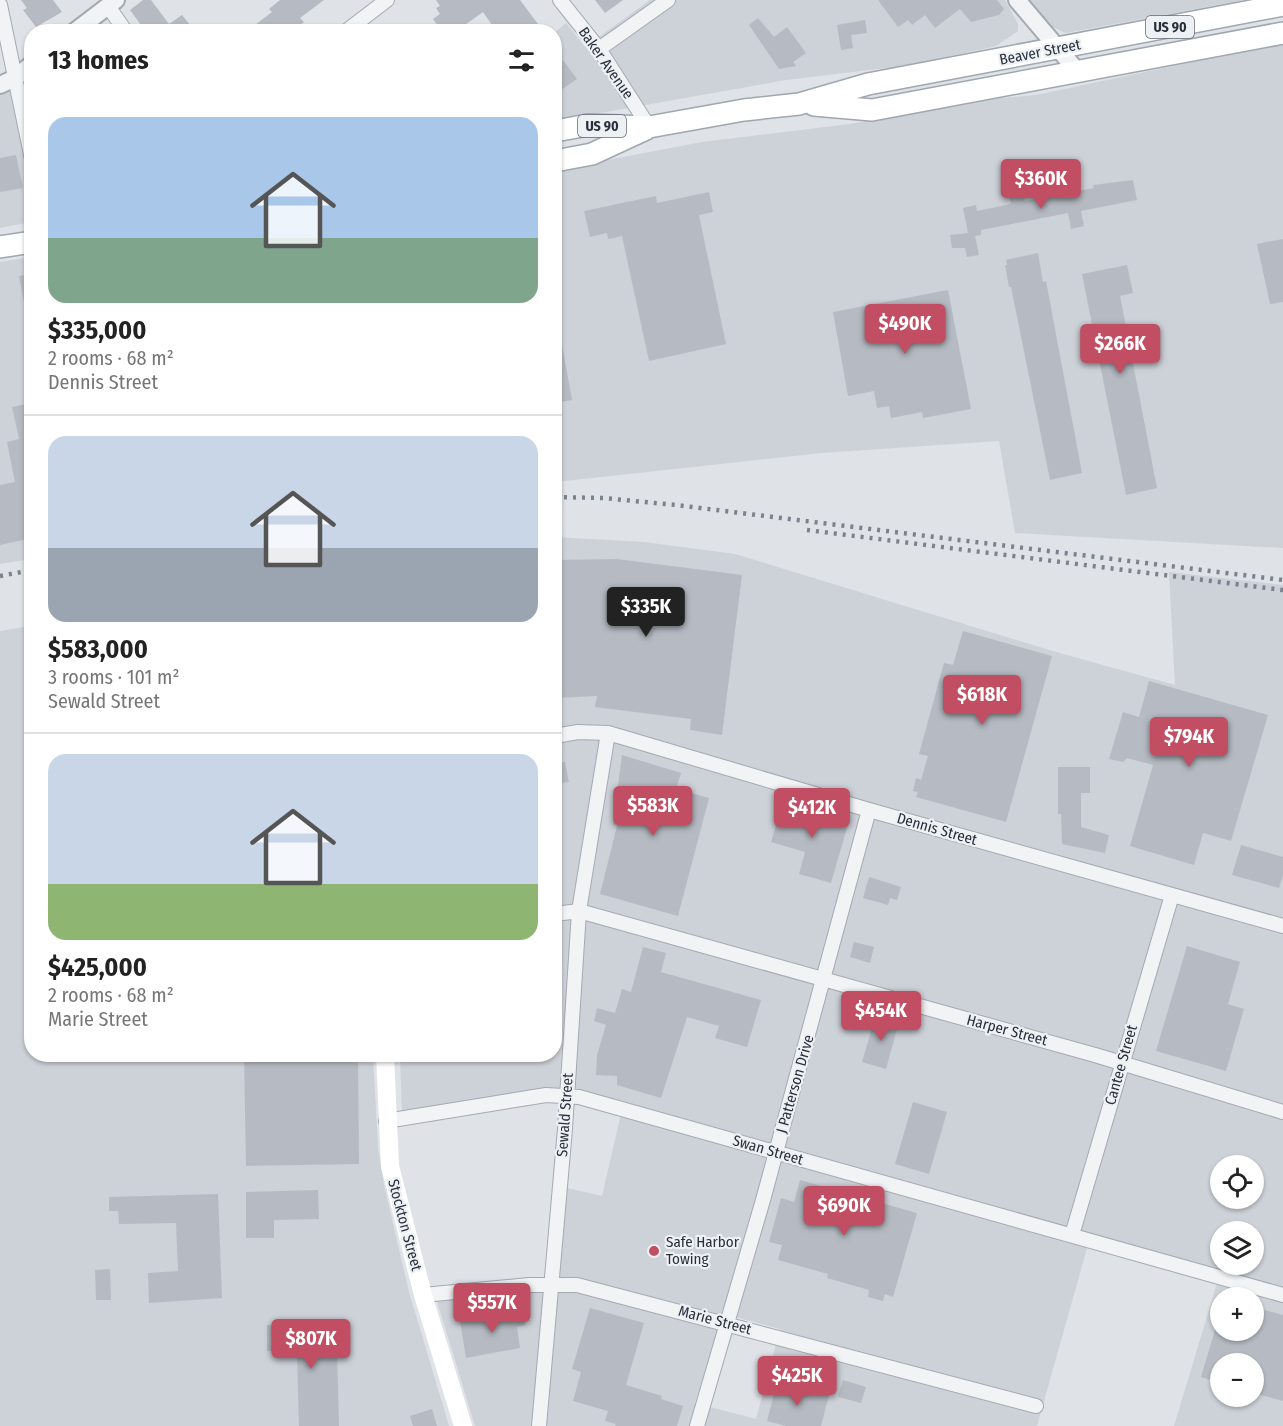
<!DOCTYPE html>
<meta charset="utf-8">
<style>
:root{--surface:#fff;--page:#f6f6f6;--text:#222;--muted:#767676;--line:#e0e0e0;--accent:#c14e62}
body{margin:0;font-family:"Fira Sans Condensed",sans-serif;background:var(--page);color:var(--text);height:100vh;display:flex;flex-direction:column;font-size:22px;white-space:nowrap}
*{box-sizing:border-box;margin:0}
p{font-size:20px;color:var(--muted)}
.icon{flex:none;width:33px;height:33px;fill:none;stroke:currentColor;stroke-width:2;stroke-linecap:round;stroke-linejoin:round}
.map{position:relative;flex:1;overflow:hidden}
.details{position:absolute;left:24px;top:24px;width:538px;height:1038px;display:flex;flex-direction:column;background:var(--surface);border-radius:24px;box-shadow:0 2px 4px #0004}
.details>*{flex:none}
.controls{position:absolute;left:1210px;top:1155px;display:grid;gap:12px}
.controls a{display:grid;place-items:center;width:54px;height:54px;border-radius:50%;background:var(--surface);box-shadow:0 2px 4px #0004;font-size:30px}
.price{position:absolute;translate:-50% -51px;padding:0 14px;border-radius:6px;background:var(--accent);color:#fff;font-size:20px;line-height:39px;filter:drop-shadow(0 2px 3px #0008)}
.price::after{content:'';position:absolute;left:50%;top:36px;width:18px;height:14px;margin-left:-9px;background:inherit;clip-path:polygon(0 0,100% 0,50% 100%)}
.price.current{background:#222;color:#fff}
ul{padding:0;list-style:none}
li{display:grid;align-content:center;gap:12px;height:318px;padding:0 24px}
li+li{border-top:2px solid var(--line)}
li span{display:grid;place-items:center;height:186px;border-radius:18px;color:#555}
li>.icon{margin-inline-start:auto}
span .icon{width:108px;height:108px;fill:#fffc;stroke-width:1}
li b{font-size:26px}
h2{display:flex;justify-content:space-between;align-items:center;height:72px;padding:0 24px;font-size:26px}
.map>svg:first-child{display:block}
.built{fill:#cdd1d8;fill-rule:evenodd}
.building{fill:#b6bbc3}
.lines{fill:none;stroke-linecap:round;stroke-linejoin:round}
.minor-casing{stroke:#a5a9b0;stroke-width:16}
.tertiary-casing{stroke:#a5a9b0;stroke-width:20}
.primary-casing{stroke:#9fa7b1;stroke-width:24}
.minor{stroke:#f1f3f5;stroke-width:14}
.tertiary{stroke:#f1f3f5;stroke-width:16}
.secondary{stroke:#fff;stroke-width:18}
.primary{stroke:#fff;stroke-width:21}
.rail{stroke:#7a828f;stroke-width:4.5;stroke-dasharray:3 6;stroke-linecap:butt}
.poi-dot{fill:#c14e62;stroke:#eef1f4;stroke-width:2}
.labels{text-anchor:middle;dominant-baseline:central;stroke-width:4.5;stroke-linejoin:round;paint-order:stroke}
.shield{fill:#eef1f4;stroke:#646a73;stroke-width:1.5}
.shield-label{font-size:14px;font-weight:bold;fill:#29303c}
.street-label{font-size:15px;fill:#29303c;stroke:#eef1f4}
.poi-label{font-size:15px;fill:#29303c;stroke:#eef1f4;text-anchor:start}
</style>
<div class="map">
<svg width="1283" height="1426" viewBox="0 0 1283 1426">
<rect width="100%" height="100%" fill="#dfe2e7"/>
<path class="built" d="M650,0H1005L1018,24V31L996,46L911,65L786,80L555,121V32L566,23L585,47Z
M1027,0H1244L1066,33L1050,26Z
M1283,43V548L1015,533L999,441L821,453L555,482V170L702,142L850,124L990,99L1036,95Z
M23,80L31,118V222L0,228V93Z
M31,257V559L0,564V262Z
M555,537L644,542L735,554L1056,652L1175,685L1169,572L1283,585V1426H1174L1221,1270L1091,1234L1037,1426H475L433,1288L559,1276L567,1188L602,1196L624,1101L573,1091L402,1114L400,1055L555,1054ZM1221,1166H1254V1198H1221ZM1221,1232H1254V1264H1221ZM1221,1298H1254V1330H1221ZM724,1314L780,1329L756,1419L695,1403ZM1221,1364H1254V1396H1221Z
M31,626L32,1054L373,1055L378,1148L384,1185L409,1292L449,1426H0V631Z"/>
<path class="building" d="M21,0H53L62,12L36,27L23,10L27,8Z
M143,0H151L169,24L182,15L191,26L186,32H146L130,10Z
M280,0H324L300,18L304,22L291,32H246L272,12L269,9Z
M436,0H520L538,24L527,32H497L483,12L455,32H442L433,19L440,14L436,8L440,6Z
M595,0H623L605,13Z
M878,0H997L1004,9L999,15L971,22L960,9L935,28L925,15L912,25L908,20L898,27Z
M758,18L774,37L787,27L806,53L793,62L796,66L779,69L749,25Z
M865,20L867,33L851,35L853,48L841,50L837,25Z
M563,60L577,79L555,94V65Z
M16,155L23,188L0,192V158Z
M1133,180L1137,200L1081,211L1084,226L1071,229L1068,213L981,230V235L975,236L979,255L967,257L965,248H952L950,235L968,233L963,208L976,205L977,211L1011,204L1008,191L1022,188L1025,201L1094,188L1093,185Z
M709,192L713,212L699,215L726,344L649,361L622,236L608,239L607,233L590,237L584,211L656,196L657,203Z
M1283,239V302L1270,304L1257,244Z
M1038,253L1043,282L1046,281L1082,473L1050,480L1011,287H1009L1005,265H1007L1006,260Z
M1127,265L1133,293L1120,296L1157,488L1126,495L1082,274Z
M32,274V312H26L19,276Z
M948,290L971,409L923,418L922,412L891,418L889,406L877,408L874,391L848,396L833,312Z
M561,339L572,400L555,403V340Z
M32,403V538L0,545V485L15,482L7,442L19,439L12,407Z
M617,559L742,575L722,735L690,730L691,719L595,707L597,696L555,698V560Z
M963,631L1052,656L1006,822L916,797L918,792L913,791L916,778L921,780L928,756L919,754L944,663L953,665Z
M1149,681L1268,715L1231,841L1203,833L1194,865L1130,846L1153,765L1127,758L1123,762L1109,759L1123,712L1139,717Z
M622,755L681,773L676,789L709,798L678,916L600,894L617,826L613,824Z
M565,762L569,782L555,784V763Z
M1058,767H1090V793H1081V827L1109,835L1105,853L1062,844L1061,814H1058Z
M783,802L849,821L831,883L799,874L805,852L771,842Z
M1241,845L1283,857V875L1279,888L1232,875Z
M869,877L901,887L897,900L890,898L888,905L863,898Z
M854,942L874,947L870,963L850,957Z
M1187,946L1240,962L1228,1004L1244,1009L1226,1071L1156,1051Z
M643,947L666,953L661,972L761,1000L747,1047L715,1038L719,1026L687,1017L661,1098L617,1085V1076L596,1075L597,1055L606,1025L594,1021L597,1008L615,1013L622,989L631,992Z
M876,1015L899,1022L886,1069L862,1062Z
M244,1054H358L359,1164L246,1166Z
M913,1102L947,1112L929,1174L895,1164Z
M800,1180L917,1213L893,1297L885,1294L883,1301L868,1297L869,1290L827,1278L828,1274L778,1260L782,1245L769,1242L781,1198L794,1202Z
M318,1190L319,1219L274,1220V1238H246V1192Z
M218,1194L222,1298L149,1303L148,1273L178,1271L176,1223L119,1224L118,1211H109V1197Z
M110,1269L111,1300H96L95,1270Z
M1254,1307L1283,1315V1401L1254,1393V1364H1221V1383L1201,1377L1215,1330H1254Z
M590,1308L644,1323L626,1385L662,1396L661,1399L683,1406L677,1426H615L616,1424L605,1421L608,1411L573,1401L581,1372L572,1369Z
M523,1310L525,1325L517,1327L520,1348L466,1358L460,1321Z
M330,1324V1350H337L339,1426H299L297,1358H288V1351H267V1325Z
M843,1380L866,1387L861,1403L838,1397Z
M777,1382L829,1395L821,1426H786L767,1421Z
M432,1409L437,1426H413L410,1416Z"/>
<g class="lines">
<g class="minor-casing">
<path id="minor" d="M560,0L599,49L649,127
M0,5L32,159
M108,6L126,32
M345,32L387,0
M599,49L668,0
M555,736L578,732L608,733L869,810L1283,926
M555,914L579,911L1095,1055L1283,1112
M386,1121L546,1095L579,1097L1283,1295
M1072,1235L1172,895
M423,1295L529,1285H577L1036,1406
M539,1426L565,1129L579,911L608,733
M697,1426L763,1200L869,810"/>
</g>
<g class="tertiary-casing">
<path id="tertiary" d="M1017,0L1078,72
M74,32L116,0
M0,85L15,78L32,64"/>
</g>
<g class="primary-casing">
<path id="primary" d="M814,105L872,110L1283,33
M555,131L588,125L649,127L744,110L799,104L868,84L1283,5
M555,161L592,154L646,129
M0,247L32,242"/>
</g>
<use href="#minor" class="minor"/>
<use href="#tertiary" class="tertiary"/>
<path class="secondary" d="M385,1054L390,1166L423,1295L463,1426"/>
<use href="#primary" class="primary"/>
<path class="rail" d="M555,497L603,498L676,505L1283,580
M807,530L1283,590
M0,576L32,570"/>
</g>
<circle class="poi-dot" cx="654" cy="1251" r="6"/>
<g class="labels">
<g class="shield">
<rect x="1146" y="16" width="48" height="22" rx="4.5"/>
<rect x="578" y="115" width="48" height="22" rx="4.5"/>
</g>
<g class="shield-label">
<text x="1170" y="27">US 90</text>
<text x="602" y="126">US 90</text>
</g>
<g class="street-label">
<text transform="translate(1040 52) rotate(-11)">Beaver Street</text>
<text transform="translate(606 63) rotate(55)">Baker Avenue</text>
<text transform="translate(937 829) rotate(16)">Dennis Street</text>
<text transform="translate(1007 1030) rotate(15)">Harper Street</text>
<text transform="translate(1121 1065) rotate(-74)">Cantee Street</text>
<text transform="translate(795 1084) rotate(-74)">J Patterson Drive</text>
<text transform="translate(565 1115) rotate(-86)">Sewald Street</text>
<text transform="translate(768 1150) rotate(16)">Swan Street</text>
<text transform="translate(405 1225) rotate(75)">Stockton Street</text>
<text transform="translate(715 1320) rotate(15)">Marie Street</text>
</g>
<g class="poi-label">
<text x="666" y="1242">Safe Harbor<tspan x="666" dy="17">Towing</tspan></text>
</g>
</g>
</svg>
<div class="controls">
<a><svg class="icon" aria-label="locate" viewBox="0 0 24 24"><circle cx="12" cy="12" r="6"/><path d="M12 2v4M12 18v4M2 12h4M18 12h4"/></svg></a>
<a><svg class="icon" aria-label="layers" viewBox="0 0 24 24"><path d="M12 4l9 5-9 5-9-5zM3 14l9 5 9-5"/></svg></a>
<a>+</a>
<a>−</a>
</div>
<b class="price" style="left:1041px;top:210px">$360K</b>
<b class="price" style="left:905px;top:355px">$490K</b>
<b class="price" style="left:1120px;top:375px">$266K</b>
<b class="price current" style="left:646px;top:638px">$335K</b>
<b class="price" style="left:982px;top:726px">$618K</b>
<b class="price" style="left:1189px;top:768px">$794K</b>
<b class="price" style="left:653px;top:837px">$583K</b>
<b class="price" style="left:812px;top:839px">$412K</b>
<b class="price" style="left:881px;top:1042px">$454K</b>
<b class="price" style="left:844px;top:1237px">$690K</b>
<b class="price" style="left:492px;top:1334px">$557K</b>
<b class="price" style="left:311px;top:1370px">$807K</b>
<b class="price" style="left:797px;top:1407px">$425K</b>
<section class="details">
<h2>13 homes<svg class="icon" aria-label="filters" viewBox="0 0 24 24"><path d="M4 7h16M4 17h16"/><circle cx="9" cy="7" r="2"/><circle cx="15" cy="17" r="2"/></svg></h2>
<ul>
<li><span style="background:linear-gradient(#a9c7e8 65%,#7fa58c 0)"><svg class="icon" aria-label="home" viewBox="0 0 24 24"><path d="M3 11l9-7 9 7M6 9v11h12V9"/></svg></span><div><b>$335,000</b><p>2 rooms · 68 m²</p><p>Dennis Street</p></div></li>
<li><span style="background:linear-gradient(#c9d6e8 60%,#9aa5b1 0)"><svg class="icon" aria-label="home" viewBox="0 0 24 24"><path d="M3 11l9-7 9 7M6 9v11h12V9"/></svg></span><div><b>$583,000</b><p>3 rooms · 101 m²</p><p>Sewald Street</p></div></li>
<li><span style="background:linear-gradient(#c9d6e8 70%,#8fb573 0)"><svg class="icon" aria-label="home" viewBox="0 0 24 24"><path d="M3 11l9-7 9 7M6 9v11h12V9"/></svg></span><div><b>$425,000</b><p>2 rooms · 68 m²</p><p>Marie Street</p></div></li>
</ul>
</section>
</div>
